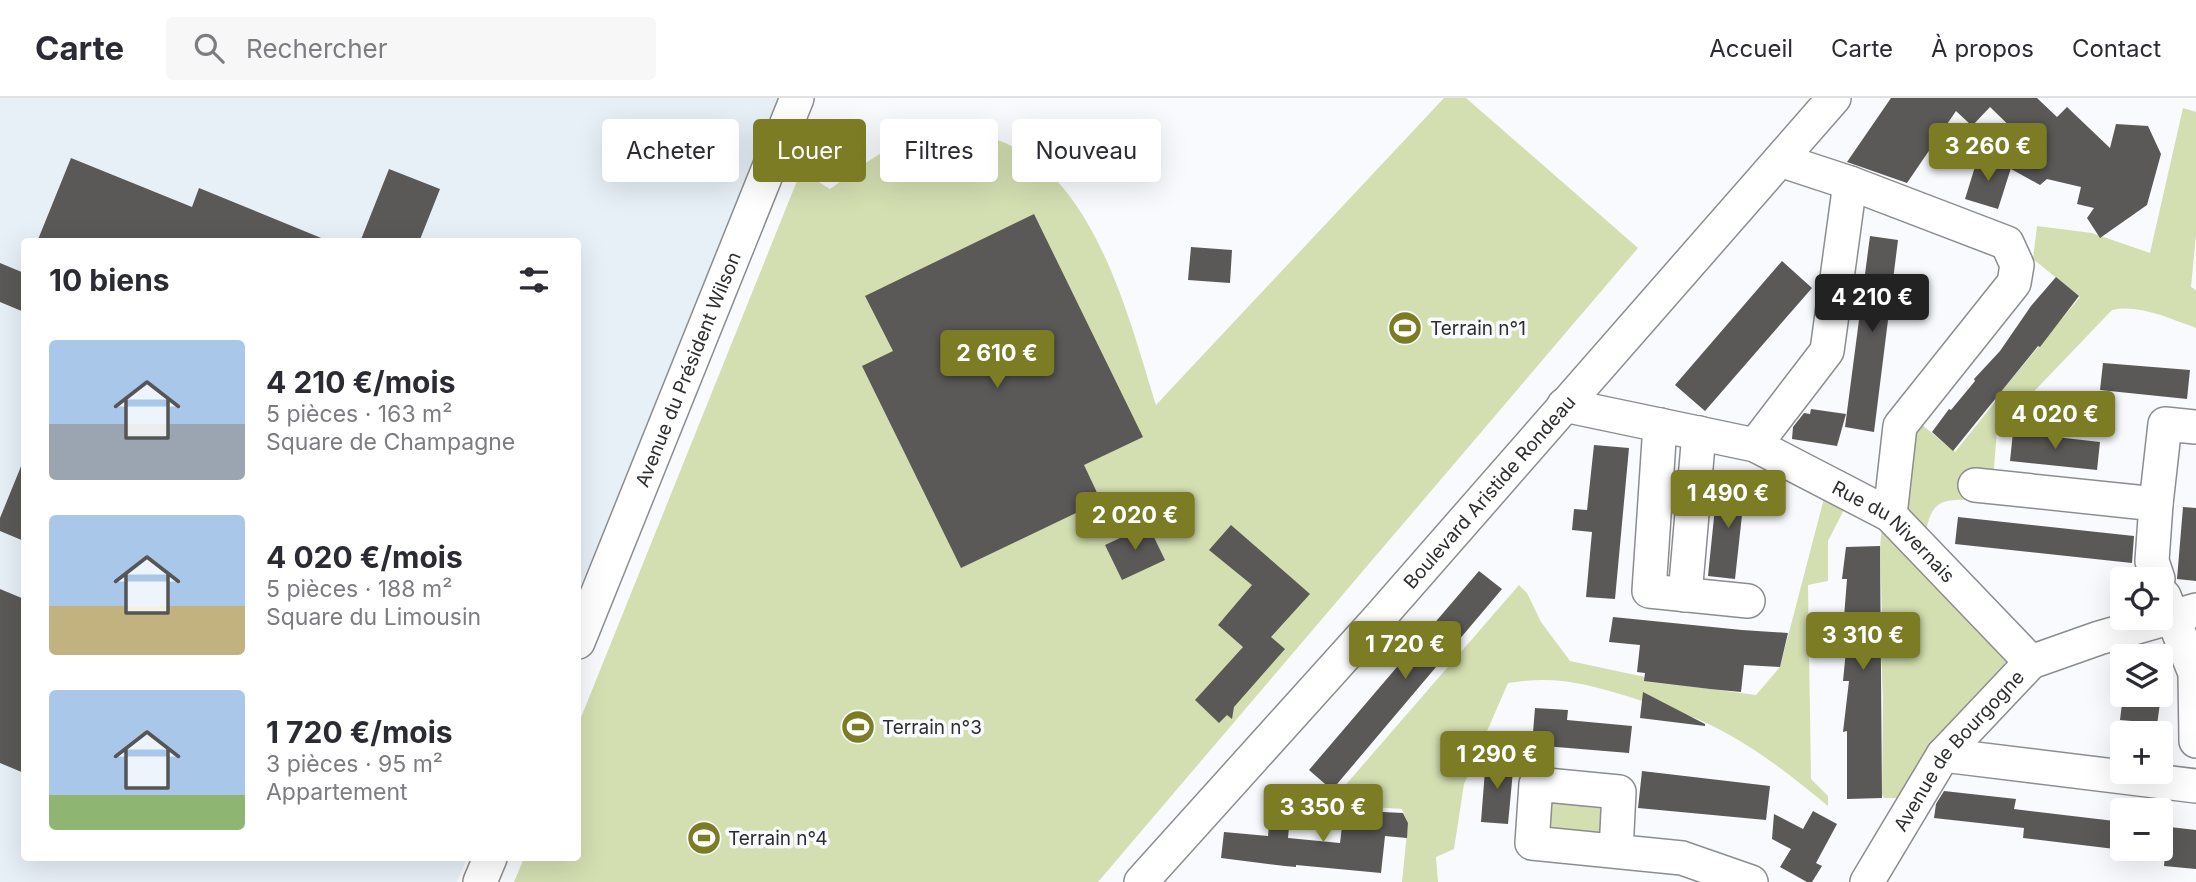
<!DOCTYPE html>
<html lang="fr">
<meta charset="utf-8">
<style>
:root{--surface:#fff;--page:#f7f7f7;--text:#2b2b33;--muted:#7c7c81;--line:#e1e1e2;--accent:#7b7c24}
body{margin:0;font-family:Inter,sans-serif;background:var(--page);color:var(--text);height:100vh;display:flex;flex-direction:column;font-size:26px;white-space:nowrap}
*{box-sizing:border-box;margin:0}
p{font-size:23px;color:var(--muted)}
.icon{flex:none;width:38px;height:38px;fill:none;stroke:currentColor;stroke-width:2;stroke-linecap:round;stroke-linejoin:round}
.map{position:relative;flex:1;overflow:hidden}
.drawer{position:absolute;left:21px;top:140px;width:560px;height:623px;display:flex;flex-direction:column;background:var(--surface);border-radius:7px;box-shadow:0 7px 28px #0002}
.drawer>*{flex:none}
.banner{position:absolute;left:602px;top:21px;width:665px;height:63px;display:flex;gap:14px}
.controls{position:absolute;left:2110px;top:469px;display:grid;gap:14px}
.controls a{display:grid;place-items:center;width:63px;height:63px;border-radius:7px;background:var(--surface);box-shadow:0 7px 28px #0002;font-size:35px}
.price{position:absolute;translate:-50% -60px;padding:0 16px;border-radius:7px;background:var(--accent);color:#fff;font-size:23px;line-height:46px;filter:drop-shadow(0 2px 4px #0008)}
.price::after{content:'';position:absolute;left:50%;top:42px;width:21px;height:16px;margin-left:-10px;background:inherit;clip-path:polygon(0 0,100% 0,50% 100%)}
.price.current{background:#222;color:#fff}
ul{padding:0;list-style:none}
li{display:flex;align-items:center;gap:21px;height:175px;padding:0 28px}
li span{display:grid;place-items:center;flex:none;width:196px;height:140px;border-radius:7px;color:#555}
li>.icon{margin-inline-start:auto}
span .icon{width:84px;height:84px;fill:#fffc;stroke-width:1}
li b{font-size:30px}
h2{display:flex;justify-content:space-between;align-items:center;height:84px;padding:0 28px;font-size:30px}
.chip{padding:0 24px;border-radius:7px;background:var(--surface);box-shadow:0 7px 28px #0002;font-size:24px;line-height:63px}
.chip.current{background:var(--accent);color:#fff}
header{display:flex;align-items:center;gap:42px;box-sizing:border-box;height:98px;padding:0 35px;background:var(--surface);border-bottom:2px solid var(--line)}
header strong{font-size:33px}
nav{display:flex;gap:38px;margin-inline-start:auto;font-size:24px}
.search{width:490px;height:63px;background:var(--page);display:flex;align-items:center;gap:18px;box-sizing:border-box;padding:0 24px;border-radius:7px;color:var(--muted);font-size:26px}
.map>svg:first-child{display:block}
.built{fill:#e7eff7}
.green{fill:#d3deb1}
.building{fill:#5b5858}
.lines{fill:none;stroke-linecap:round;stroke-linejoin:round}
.minor-casing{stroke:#8b8d8f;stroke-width:36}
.minor{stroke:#fff;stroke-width:33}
.labels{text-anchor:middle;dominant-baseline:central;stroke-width:7;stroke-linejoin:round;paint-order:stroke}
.poi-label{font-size:19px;fill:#2d2e2f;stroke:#f8fafd;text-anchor:start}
.street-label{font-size:19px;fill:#2d2e2f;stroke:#f8fafd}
</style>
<header>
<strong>Carte</strong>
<div class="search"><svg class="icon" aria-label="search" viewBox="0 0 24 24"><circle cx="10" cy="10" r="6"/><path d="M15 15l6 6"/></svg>Rechercher</div>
<nav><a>Accueil</a><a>Carte</a><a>À propos</a><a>Contact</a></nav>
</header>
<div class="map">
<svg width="2196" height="784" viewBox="0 0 2196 784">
<rect width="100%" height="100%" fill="#f8fafd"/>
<path class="built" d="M0,0H783L578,494V144H24V760H467L457,784H0Z"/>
<path class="green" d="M1444,0H1466L1638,150L1098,784H514L524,760H578V627L801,73L830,91C850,77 874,57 896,47C923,34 955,31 984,38C1092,64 1127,215 1156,307Z
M2183,10L2196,14V137L2191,189L2196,192V230C2170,221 2140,206 2112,212L1997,332L1993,382L1975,403C1930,397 1928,414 1924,452L2031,564L1917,700H1884L1882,697L1883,601L1881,553L1883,550L1880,450L1883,414L1909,316L1955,354L1999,299L1998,297L2080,199L2033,161L2037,128L2092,135L2150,155Z
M1828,385L1851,398L1828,443V483L1808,487L1811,681L1828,698V708C1784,672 1738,635 1684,616C1668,610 1650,606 1633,600C1587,586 1556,577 1508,585L1464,686L1454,751L1436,759L1438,784H1402L1408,725L1402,711L1329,706L1519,487L1527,495L1541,524L1570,563L1687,588L1756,597L1780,569Z
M1536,686L1619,694L1616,753L1532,745Z"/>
<path class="building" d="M1891,0H2037L2057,19L2067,9L2110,50L2116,26L2148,28L2161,56L2147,107L2100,140L2087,120L2094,110L2077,106L2081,89L2047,81L2040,87L2011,71L2022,40L1990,9L1972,28L1956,13L1907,85L1847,64Z
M1978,59L2011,70L1998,111L1965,101Z
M71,60L192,109L199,90L331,144H37Z
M389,71L440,91L419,144H360Z
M1034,116L1143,339L1084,367L1101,403L961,470L862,268L893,253L865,198Z
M1870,138L1898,142L1874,334L1845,329Z
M1191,149L1232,152L1230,185L1188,182Z
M1782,163L1812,190L1705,313L1675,287Z
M0,165L24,175V214L0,204Z
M2056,179L2079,198L2040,249L2038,248L1953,353L1932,334L1949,311L1951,312L1975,283L1974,281L2000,253L2031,208Z
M2103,265L2190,272L2187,301L2100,292Z
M1811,311L1846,316L1837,348L1792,341L1793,329L1804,315L1810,316Z
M2013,334L2100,344L2097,372L2010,363Z
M1594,347L1629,350L1615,501L1586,499L1592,434L1572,432L1574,411L1587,412Z
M24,361V443L0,433V420Z
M1717,390L1755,394L1753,418L1742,417L1735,481L1708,478Z
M2183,409L2196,410V483L2177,481Z
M1958,419L2134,438L2132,465L1955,446Z
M1148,427L1165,462L1122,482L1105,447Z
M1231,427L1310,496L1271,539L1285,551L1234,609L1232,621L1227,617L1219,625L1195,602L1243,549L1218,527L1252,487L1209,452Z
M1880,448L1882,700L1847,701V633L1843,634L1849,583H1843L1848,532H1843L1847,481H1842L1846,449Z
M1479,473L1502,491L1332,692L1309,672Z
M0,491L24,501V675L0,665Z
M1613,519L1742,532L1788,535L1780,569L1744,567L1741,594L1710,591L1644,583L1645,575L1637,574L1640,547L1609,544Z
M1643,594L1705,626V628L1640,620Z
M2123,597H2161L2156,635H2131L2132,623L2120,622Z
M1535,610L1568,612L1567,622L1632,628L1629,655L1532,647Z
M1486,659L1514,662L1508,726L1481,724Z
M1642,673L1770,688L1766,722L1638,710Z
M1944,693L2016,701L2014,711L2123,724V752L2023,740L2024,730L1934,720L1936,706Z
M1344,712L1403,715L1408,725L1407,740L1385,738L1381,775L1296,767V769L1285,768L1221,760L1224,734L1268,738L1269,727L1289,729L1288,740L1340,745Z
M1813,713L1837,726L1816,765L1822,768L1812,784H1807L1780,769L1791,751L1772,741L1774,716L1803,731Z
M2161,728L2196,732V771L2164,768L2165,757H2161Z"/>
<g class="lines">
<g class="minor-casing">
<g id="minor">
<path d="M1780,62L1850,85L2007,145L2017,167L2014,185L1900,328L1890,417"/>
<path id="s1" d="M1564,307L1755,347L1890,417L2031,564"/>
<path d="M1660,327L1649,493L1748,503"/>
<path d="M1755,347L1827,253L1850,85"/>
<path d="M1975,387L2156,406L2152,463L2158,481"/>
<path d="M2156,406L2165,326L2196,329"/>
<path d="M1685,497L1699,335"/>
<path d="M2164,498L2195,575L2196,643"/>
<path id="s2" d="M578,544L797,0"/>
<path d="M1943,657L2196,688"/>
<path d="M1616,753L1619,694L1536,686L1532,745L1682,760L1751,784"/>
<path d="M480,784L490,760"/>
<path id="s3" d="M1141,784L1379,520L1834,0"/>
<path id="s4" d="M1867,784L1943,657L2031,564L2099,540L2196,512"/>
</g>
</g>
<use href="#minor" class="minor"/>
</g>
<defs>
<g id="stadium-disc" transform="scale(1.75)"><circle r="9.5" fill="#7b7c24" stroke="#f8fafd"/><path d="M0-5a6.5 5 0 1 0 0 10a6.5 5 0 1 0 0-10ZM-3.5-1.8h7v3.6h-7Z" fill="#fff"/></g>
</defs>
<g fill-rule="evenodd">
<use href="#stadium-disc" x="1405" y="230"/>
<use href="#stadium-disc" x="858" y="629"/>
<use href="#stadium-disc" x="704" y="740"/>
</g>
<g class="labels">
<g class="poi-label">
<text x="1430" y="230">Terrain n°1</text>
<text x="882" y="629">Terrain n°3</text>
<text x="728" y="740">Terrain n°4</text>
</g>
<g class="street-label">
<text stroke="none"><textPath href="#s2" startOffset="294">Avenue du Président Wilson</textPath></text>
<text stroke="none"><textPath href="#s3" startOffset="523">Boulevard Aristide Rondeau</textPath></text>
<text stroke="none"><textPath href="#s1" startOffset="360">Rue du Nivernais</textPath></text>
<text stroke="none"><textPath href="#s4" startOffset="161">Avenue de Bourgogne</textPath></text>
</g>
</g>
</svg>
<div class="controls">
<a><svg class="icon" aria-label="locate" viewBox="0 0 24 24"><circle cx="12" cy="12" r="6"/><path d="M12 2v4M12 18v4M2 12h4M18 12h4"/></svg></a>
<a><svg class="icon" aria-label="layers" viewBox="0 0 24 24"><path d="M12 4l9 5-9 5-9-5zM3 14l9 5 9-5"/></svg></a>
<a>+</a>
<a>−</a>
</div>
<b class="price" style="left:1988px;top:85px">3 260 €</b>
<b class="price current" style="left:1872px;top:236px">4 210 €</b>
<b class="price" style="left:997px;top:292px">2 610 €</b>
<b class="price" style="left:2055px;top:353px">4 020 €</b>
<b class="price" style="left:1728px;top:432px">1 490 €</b>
<b class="price" style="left:1135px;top:454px">2 020 €</b>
<b class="price" style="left:1863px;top:574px">3 310 €</b>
<b class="price" style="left:1405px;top:583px">1 720 €</b>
<b class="price" style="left:1497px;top:693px">1 290 €</b>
<b class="price" style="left:1323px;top:746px">3 350 €</b>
<div class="banner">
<a class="chip">Acheter</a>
<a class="chip current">Louer</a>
<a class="chip">Filtres</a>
<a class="chip">Nouveau</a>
</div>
<section class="drawer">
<h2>10 biens<svg class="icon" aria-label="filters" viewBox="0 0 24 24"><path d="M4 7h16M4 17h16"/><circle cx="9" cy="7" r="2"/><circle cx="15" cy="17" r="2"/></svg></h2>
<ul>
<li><span style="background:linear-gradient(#a9c7e8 60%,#9aa5b1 0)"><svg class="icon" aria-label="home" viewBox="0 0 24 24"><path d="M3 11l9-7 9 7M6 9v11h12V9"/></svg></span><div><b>4 210 €/mois</b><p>5 pièces · 163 m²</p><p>Square de Champagne</p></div></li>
<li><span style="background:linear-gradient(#a9c7e8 65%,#c2b280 0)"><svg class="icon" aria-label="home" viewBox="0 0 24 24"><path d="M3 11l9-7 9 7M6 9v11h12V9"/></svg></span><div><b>4 020 €/mois</b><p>5 pièces · 188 m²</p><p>Square du Limousin</p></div></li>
<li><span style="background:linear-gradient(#a9c7e8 75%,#8fb573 0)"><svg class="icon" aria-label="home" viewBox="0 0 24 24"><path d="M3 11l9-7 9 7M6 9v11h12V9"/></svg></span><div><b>1 720 €/mois</b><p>3 pièces · 95 m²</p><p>Appartement</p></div></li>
</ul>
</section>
</div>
